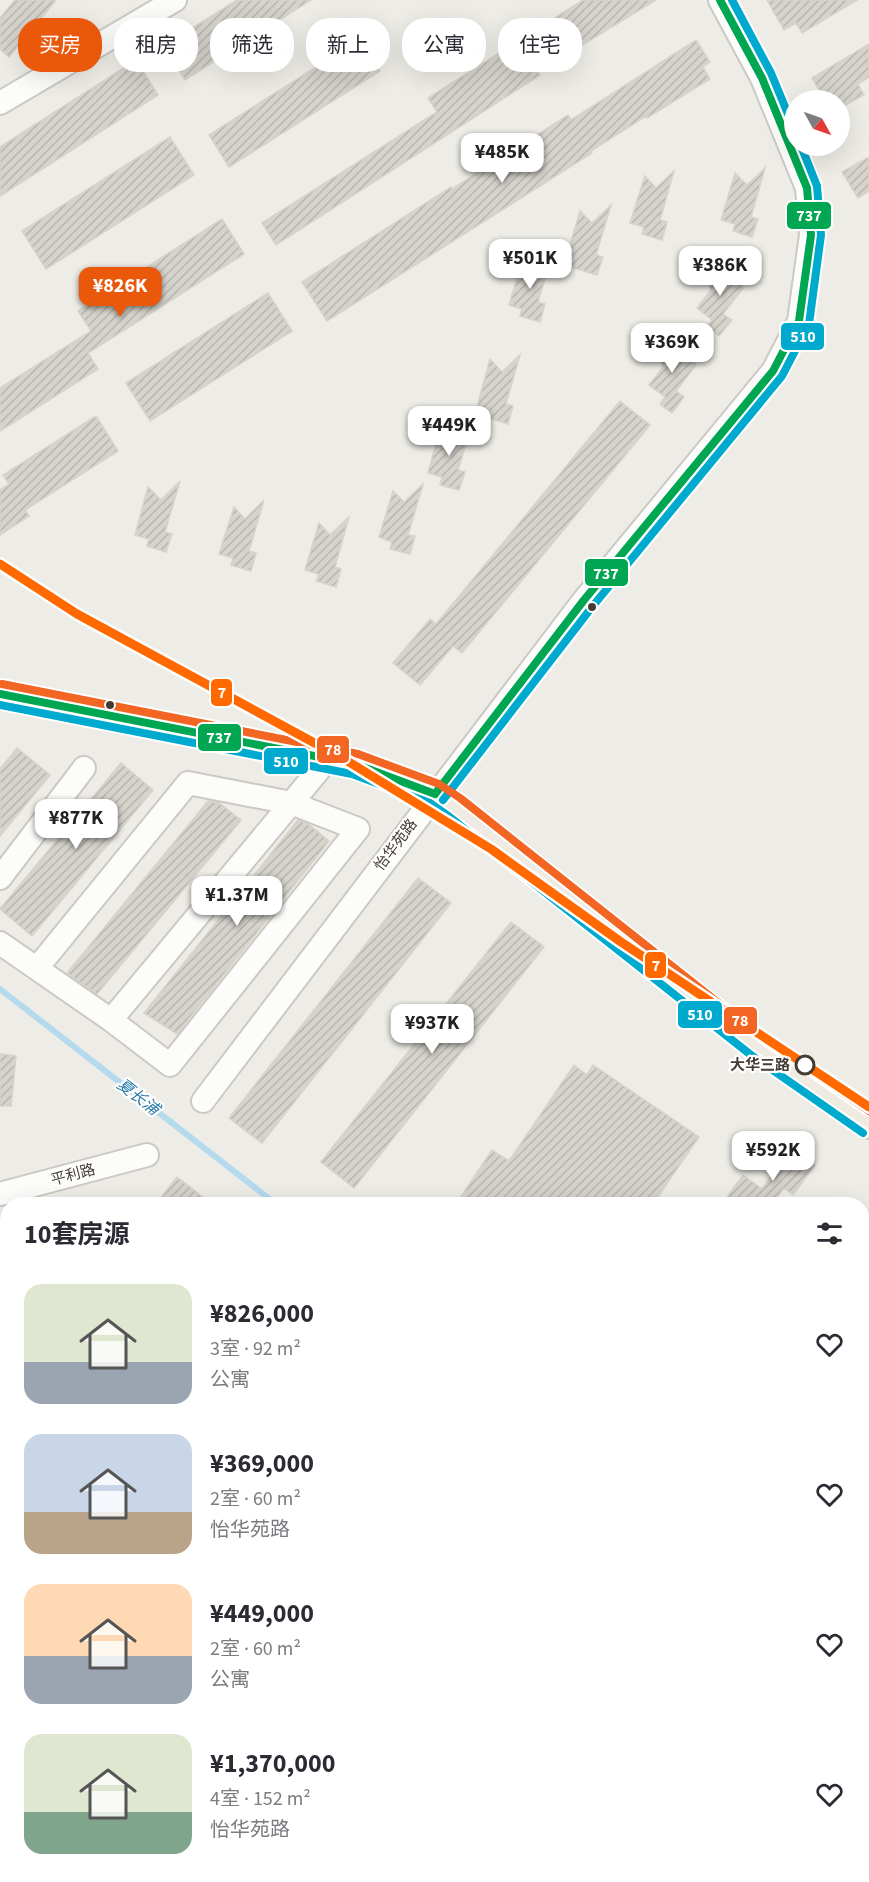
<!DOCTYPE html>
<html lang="zh">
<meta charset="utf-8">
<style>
:root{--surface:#fff;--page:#f2f2f3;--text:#2b2b33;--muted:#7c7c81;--accent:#ea580c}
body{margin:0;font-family:"Source Sans 3","Noto Sans SC",sans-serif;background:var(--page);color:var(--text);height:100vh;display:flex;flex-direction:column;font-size:22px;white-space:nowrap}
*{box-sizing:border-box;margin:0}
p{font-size:20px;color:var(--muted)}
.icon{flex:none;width:33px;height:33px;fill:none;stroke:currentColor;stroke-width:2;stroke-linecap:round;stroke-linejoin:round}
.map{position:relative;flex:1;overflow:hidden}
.details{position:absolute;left:0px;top:1197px;width:870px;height:686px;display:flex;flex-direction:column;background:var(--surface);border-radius:24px 24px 0 0;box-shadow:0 6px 24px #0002}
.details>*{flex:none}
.top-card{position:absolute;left:18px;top:18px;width:834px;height:54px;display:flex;gap:12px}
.needle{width:39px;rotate:130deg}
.fabs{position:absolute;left:784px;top:90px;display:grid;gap:12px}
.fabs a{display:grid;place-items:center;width:66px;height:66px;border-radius:50%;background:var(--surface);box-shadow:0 6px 24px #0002;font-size:30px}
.price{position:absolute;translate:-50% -51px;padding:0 14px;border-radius:12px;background:#fff;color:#222;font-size:20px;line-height:39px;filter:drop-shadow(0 2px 3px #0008)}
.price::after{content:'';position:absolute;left:50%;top:36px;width:18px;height:14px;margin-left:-9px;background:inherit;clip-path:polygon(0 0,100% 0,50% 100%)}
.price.selected{background:var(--accent);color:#fff}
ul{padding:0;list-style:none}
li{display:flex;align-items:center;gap:18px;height:150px;padding:0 24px}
li span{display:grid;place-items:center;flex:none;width:168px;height:120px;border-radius:18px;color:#555}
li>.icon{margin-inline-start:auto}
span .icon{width:72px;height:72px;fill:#fffc;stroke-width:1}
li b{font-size:26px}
h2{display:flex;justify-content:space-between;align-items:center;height:72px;padding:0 24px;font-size:26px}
.chip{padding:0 21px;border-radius:24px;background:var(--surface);box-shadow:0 6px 24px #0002;font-size:21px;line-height:54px}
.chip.selected{background:var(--accent);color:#fff}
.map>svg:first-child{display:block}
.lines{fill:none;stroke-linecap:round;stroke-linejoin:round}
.stream{stroke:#b5daee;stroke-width:6}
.building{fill:url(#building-hatch);stroke:#d6d3cc;stroke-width:1.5}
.minor-casing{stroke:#ccc9c4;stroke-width:26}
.major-casing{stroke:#d1c7b3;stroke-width:32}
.minor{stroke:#fcfcfb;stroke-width:22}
.major{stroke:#f0ebe2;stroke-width:28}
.bus-1-casing{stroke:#fff;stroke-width:12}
.bus-2-casing{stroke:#fff;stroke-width:12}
.bus-3-casing{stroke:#fff;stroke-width:12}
.bus-1{stroke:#00a651;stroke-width:8}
.bus-2{stroke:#00a9ce;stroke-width:8}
.bus-3{stroke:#f26522;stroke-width:8}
.metro-1-casing{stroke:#fff;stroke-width:14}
.metro-1{stroke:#ff6900;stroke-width:9}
.bus-dot{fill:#443c33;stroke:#fff;stroke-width:2}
.stop-dot{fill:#fff;stroke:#443c33;stroke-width:3}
.labels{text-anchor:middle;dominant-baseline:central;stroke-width:4.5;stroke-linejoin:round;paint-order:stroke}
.street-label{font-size:15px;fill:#443c33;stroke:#fff}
.stop-label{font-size:15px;font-weight:bold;fill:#443c33;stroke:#fff;text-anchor:end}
.water-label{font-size:16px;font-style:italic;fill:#297aaa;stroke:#fff}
.line-badge{stroke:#fff;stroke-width:2}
.badge-label{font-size:16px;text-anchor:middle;font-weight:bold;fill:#fff}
</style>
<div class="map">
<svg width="869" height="1882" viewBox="0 0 869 1882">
<defs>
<pattern id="building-hatch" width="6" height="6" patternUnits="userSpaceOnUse" patternTransform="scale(1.5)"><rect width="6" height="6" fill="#d6d3cd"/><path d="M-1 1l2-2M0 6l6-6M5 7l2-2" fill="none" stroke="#b9b6b0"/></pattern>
</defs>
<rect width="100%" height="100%" fill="#eeece6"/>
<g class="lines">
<path class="stream" d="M0,989L276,1204
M862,1661L869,1665"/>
</g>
<path class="building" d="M15,0H56L9,57L0,49V18Z
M237,0H311L185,80L164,46Z
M583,0H656L538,72L540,75L276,245L262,223L437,112L428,98Z
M767,0H857L802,33L796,23L784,30Z
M360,39L380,71L229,167L209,135Z
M696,40L710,62L703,67L710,79L647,118L646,116L591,151L592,153L327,321L302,282L451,187L452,189L568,115L571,120Z
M869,44V77L858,84L864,95L844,106L841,100H825L812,78Z
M136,60L158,95L0,196V147Z
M170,137L194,175L46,269L22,231Z
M869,157V191L858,198L842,172Z
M765,168L751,217L758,219L752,237L733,231L735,224L721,220L735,173L747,185Z
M674,171L660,220L667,222L662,240L642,234L644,227L630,223L645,176L656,188Z
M611,205L596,255L603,257L597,275L564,265L580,211L592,223Z
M222,219L244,254L88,353L98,369L0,431V388L91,331L78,311Z
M553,252L538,302L545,304L540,322L520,316L522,309L509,305L523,258L534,270Z
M721,264L727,276L738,272L743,288L723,314L732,320L719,336L707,326L712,320L697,308L711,290L703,272Z
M268,293L292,331L150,421L126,383Z
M674,341L680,353L691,350L696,365L676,391L684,397L672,413L660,404L665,397L649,385L663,367L656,349Z
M520,355L506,404L513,406L508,424L489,418L490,411L477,407L490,359L502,372Z
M620,401L650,425L462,653L453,646L420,685L393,663L430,619L436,624Z
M96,416L118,451L25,510L29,516L0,535V490L9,484L3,475Z
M473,421L458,470L465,472L459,490L440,485L442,477L428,473L441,425L454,438Z
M180,481L165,532L172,534L166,552L147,546L149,539L135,535L148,487L161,500Z
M423,484L408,535L415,536L410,554L390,549L392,542L379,537L393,491L404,502Z
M264,500L249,551L256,553L251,571L231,565L233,558L219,554L234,507L245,519Z
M349,517L335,567L341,569L336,587L316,581L319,574L305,570L319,523L330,535Z
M17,748L50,775L0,836V769Z
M121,763L153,790L32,936L0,909Z
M208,801L219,803L241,820L97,994L67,973Z
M298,820L308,824L329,841L177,1034L144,1013Z
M418,878L451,903L262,1143L229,1118Z
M511,922L544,947L354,1188L321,1162Z
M0,1054L16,1056L11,1106H0Z
M574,1065L587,1075L593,1065L699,1137L653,1204H456L492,1150L509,1161Z
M791,1148L815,1165L793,1195L784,1188L776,1199L784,1204H722L743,1175L762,1189Z
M177,1177L212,1204H156Z"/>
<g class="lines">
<g class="minor-casing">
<path id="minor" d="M0,103L175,0
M0,878L84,768
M0,943L111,1020L328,759
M37,968L188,783L291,803L358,829L170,1065L111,1020
M203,1101L584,600L773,371L799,321L811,235L807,188L762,78L720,0
M0,1194L147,1155
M0,1426L8,1432
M601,1875L610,1882"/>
</g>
<g class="major-casing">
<path id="major" d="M0,694L355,764L435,794L453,806L758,1047L869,1124"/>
</g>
<use href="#minor" class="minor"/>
<use href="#major" class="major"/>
<g class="bus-1-casing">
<path id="bus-1" d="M0,694L355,764L435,794
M435,794L584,600L773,371L799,321L811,235L807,188L762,78L720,0"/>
</g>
<g class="bus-2-casing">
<path id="bus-2" d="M732,0L771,73L795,131
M0,705L352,774L430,803L447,815L751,1055L863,1133
M443,800L592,607L782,376L809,324L821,235L817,186L801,146"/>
</g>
<g class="bus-3-casing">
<path id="bus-3" d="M2,684L358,754L439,784L460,798L764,1039L869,1111"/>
</g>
<use href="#bus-1" class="bus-1"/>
<use href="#bus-2" class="bus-2"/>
<use href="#bus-3" class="bus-3"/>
<g class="metro-1-casing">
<path id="metro-1" d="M0,564L77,614L344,759L491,849L621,942L869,1107"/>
</g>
<use href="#metro-1" class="metro-1"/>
</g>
<g class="bus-dot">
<circle cx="592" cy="607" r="5"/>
<circle cx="110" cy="705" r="5"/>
</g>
<circle class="stop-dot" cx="805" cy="1065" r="9"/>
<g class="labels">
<g class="street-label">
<text transform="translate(396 845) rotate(-53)">怡华苑路</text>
<text transform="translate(73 1175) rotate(-15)">平利路</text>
</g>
<g class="stop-label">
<text x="790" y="1065">大华三路</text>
</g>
<g class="water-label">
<text transform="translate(138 1097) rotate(38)">夏长浦</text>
</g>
</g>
<g class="line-badge">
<rect x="786" y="201" width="46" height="29" rx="6" fill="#00a651"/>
<rect x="780" y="322" width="45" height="29" rx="6" fill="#00a9ce"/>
<rect x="584" y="558" width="45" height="29" rx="6" fill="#00a651"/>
<rect x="210" y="678" width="23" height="29" rx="6" fill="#ff6900"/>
<rect x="197" y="723" width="45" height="29" rx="6" fill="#00a651"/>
<rect x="316" y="735" width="34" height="29" rx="6" fill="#f26522"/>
<rect x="263" y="747" width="46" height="28" rx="6" fill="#00a9ce"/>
<rect x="644" y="951" width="23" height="28" rx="6" fill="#ff6900"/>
<rect x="677" y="1000" width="46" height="29" rx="6" fill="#00a9ce"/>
<rect x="723" y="1006" width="35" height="29" rx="6" fill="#f26522"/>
</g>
<g class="badge-label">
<text x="809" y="221">737</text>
<text x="803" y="342">510</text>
<text x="606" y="579">737</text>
<text x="222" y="698">7</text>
<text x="219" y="743">737</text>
<text x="333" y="755">78</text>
<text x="286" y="767">510</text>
<text x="656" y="971">7</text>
<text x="700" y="1020">510</text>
<text x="740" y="1026">78</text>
</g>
</svg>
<div class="fabs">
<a><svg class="needle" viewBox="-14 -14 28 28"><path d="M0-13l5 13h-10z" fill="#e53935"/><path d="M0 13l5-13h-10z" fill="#7c7c81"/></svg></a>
</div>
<b class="price" style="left:502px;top:184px">¥485K</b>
<b class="price" style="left:530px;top:290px">¥501K</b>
<b class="price" style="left:720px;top:297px">¥386K</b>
<b class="price selected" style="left:120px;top:318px">¥826K</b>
<b class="price" style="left:672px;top:374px">¥369K</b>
<b class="price" style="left:449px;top:457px">¥449K</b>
<b class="price" style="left:76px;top:850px">¥877K</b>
<b class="price" style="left:237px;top:927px">¥1.37M</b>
<b class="price" style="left:432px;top:1055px">¥937K</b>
<b class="price" style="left:773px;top:1182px">¥592K</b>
<div class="top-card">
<a class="chip selected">买房</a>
<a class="chip">租房</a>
<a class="chip">筛选</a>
<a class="chip">新上</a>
<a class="chip">公寓</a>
<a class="chip">住宅</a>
</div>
<section class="details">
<h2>10套房源<svg class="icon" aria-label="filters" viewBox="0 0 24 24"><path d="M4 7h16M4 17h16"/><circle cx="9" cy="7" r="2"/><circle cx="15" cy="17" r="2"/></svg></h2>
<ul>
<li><span style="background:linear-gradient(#dfe7d0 65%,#9aa5b1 0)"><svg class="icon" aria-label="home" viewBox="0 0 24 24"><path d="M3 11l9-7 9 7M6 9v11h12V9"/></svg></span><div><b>¥826,000</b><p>3室 · 92 m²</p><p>公寓</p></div><svg class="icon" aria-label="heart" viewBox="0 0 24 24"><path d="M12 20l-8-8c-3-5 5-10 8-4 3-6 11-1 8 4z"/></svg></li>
<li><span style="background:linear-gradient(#c9d6e8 65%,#b9a48a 0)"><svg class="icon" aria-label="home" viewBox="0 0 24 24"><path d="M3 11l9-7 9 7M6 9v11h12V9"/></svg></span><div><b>¥369,000</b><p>2室 · 60 m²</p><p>怡华苑路</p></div><svg class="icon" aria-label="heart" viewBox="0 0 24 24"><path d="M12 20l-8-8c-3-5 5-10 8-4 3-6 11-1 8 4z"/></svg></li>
<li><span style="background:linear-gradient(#ffd9b3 60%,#9aa5b1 0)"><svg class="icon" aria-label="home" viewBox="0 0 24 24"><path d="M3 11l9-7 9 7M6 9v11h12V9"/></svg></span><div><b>¥449,000</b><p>2室 · 60 m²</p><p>公寓</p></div><svg class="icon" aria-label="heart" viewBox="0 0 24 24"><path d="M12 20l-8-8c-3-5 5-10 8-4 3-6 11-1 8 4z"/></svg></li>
<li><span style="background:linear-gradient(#dfe7d0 65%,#7fa58c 0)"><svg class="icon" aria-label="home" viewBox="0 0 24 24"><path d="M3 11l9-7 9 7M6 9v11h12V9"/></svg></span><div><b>¥1,370,000</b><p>4室 · 152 m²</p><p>怡华苑路</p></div><svg class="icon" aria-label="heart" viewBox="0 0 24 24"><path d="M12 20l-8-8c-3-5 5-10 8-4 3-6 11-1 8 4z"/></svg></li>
</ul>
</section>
</div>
